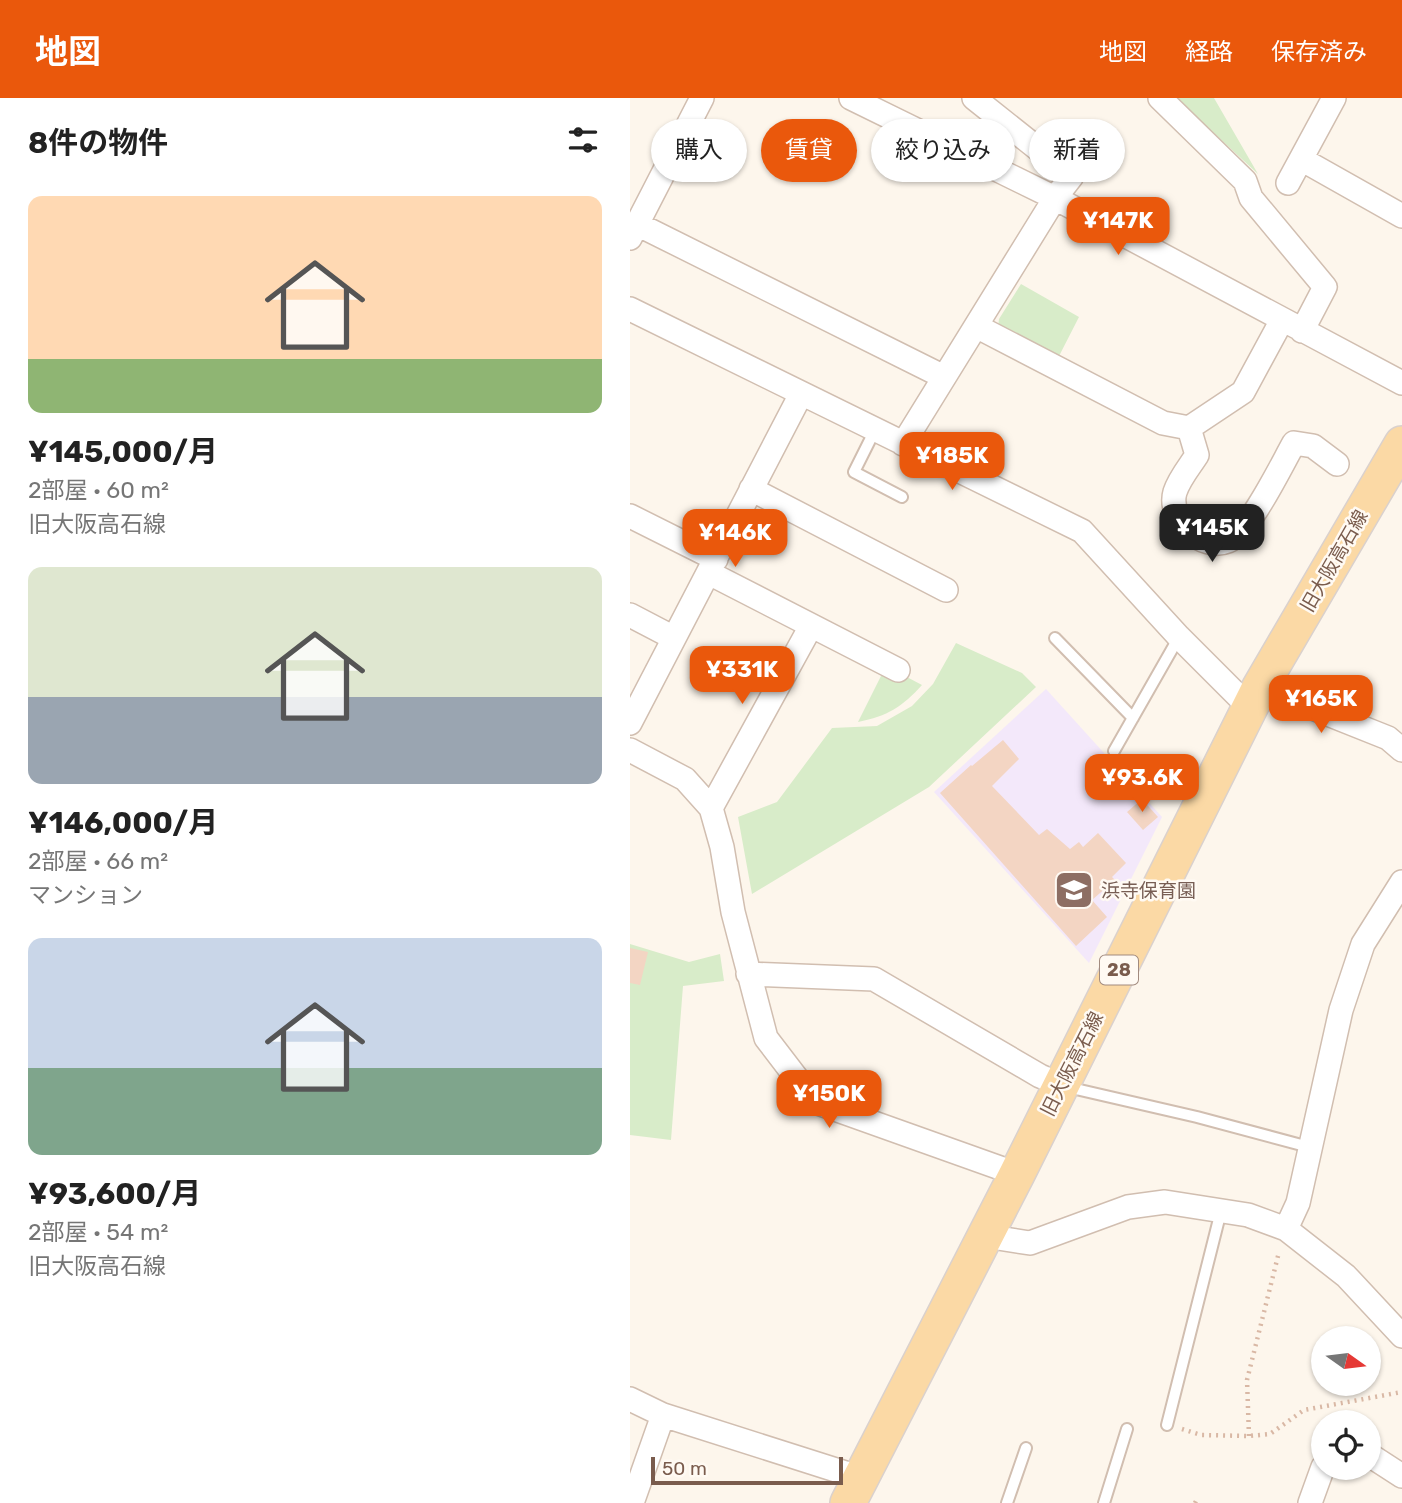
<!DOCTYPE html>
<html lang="ja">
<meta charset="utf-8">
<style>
:root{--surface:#fff;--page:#f6f6f6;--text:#222;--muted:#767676;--accent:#ea580c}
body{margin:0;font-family:Rubik,"Noto Sans JP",sans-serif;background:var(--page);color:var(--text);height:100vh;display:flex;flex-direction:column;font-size:26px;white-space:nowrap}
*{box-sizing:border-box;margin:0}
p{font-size:23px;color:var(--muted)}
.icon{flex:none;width:38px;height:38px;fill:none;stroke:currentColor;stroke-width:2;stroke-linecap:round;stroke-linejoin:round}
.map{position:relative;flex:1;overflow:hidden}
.drawer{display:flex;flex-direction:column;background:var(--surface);width:630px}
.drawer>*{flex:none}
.hud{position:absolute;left:21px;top:21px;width:646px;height:63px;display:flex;gap:14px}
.needle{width:46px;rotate:104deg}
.buttons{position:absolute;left:681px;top:1228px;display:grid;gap:14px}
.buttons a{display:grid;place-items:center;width:70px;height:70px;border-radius:50%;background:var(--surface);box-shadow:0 2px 5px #0004;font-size:35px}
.scale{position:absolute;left:21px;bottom:18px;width:192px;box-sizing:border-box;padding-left:7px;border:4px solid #7a5c4d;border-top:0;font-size:19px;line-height:24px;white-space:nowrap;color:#7a5c4d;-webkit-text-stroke:5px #fffaf3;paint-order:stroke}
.price{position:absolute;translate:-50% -60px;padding:0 16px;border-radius:14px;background:var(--accent);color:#fff;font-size:23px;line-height:46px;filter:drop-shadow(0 2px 4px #0008)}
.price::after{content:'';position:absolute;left:50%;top:42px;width:21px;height:16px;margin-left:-10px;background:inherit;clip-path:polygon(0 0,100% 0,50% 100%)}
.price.selected{background:#222;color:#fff}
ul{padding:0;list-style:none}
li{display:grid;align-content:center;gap:14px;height:371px;padding:0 28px}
li span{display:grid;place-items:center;height:217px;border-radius:14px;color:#555}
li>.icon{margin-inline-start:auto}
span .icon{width:126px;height:126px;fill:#fffc;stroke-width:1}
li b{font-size:30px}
h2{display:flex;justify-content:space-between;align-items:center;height:84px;padding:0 28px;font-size:30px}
.chip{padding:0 24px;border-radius:32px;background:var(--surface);box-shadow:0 2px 5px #0004;font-size:24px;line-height:63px}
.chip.selected{background:var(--accent);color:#fff}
header{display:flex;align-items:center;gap:42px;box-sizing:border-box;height:98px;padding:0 35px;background:var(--accent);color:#fff}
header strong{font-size:33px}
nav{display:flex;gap:38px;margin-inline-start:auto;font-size:24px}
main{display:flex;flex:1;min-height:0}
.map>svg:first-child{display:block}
.education{fill:#f3e8fa}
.green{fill:#d8ecc9}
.building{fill:#f3d5c3}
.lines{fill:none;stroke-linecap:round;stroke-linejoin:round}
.service-casing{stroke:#d1beb0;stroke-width:14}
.minor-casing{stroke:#d1beb0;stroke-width:26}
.primary-casing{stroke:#dad1cd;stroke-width:38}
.path{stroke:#d9b8a5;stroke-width:4.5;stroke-dasharray:2 5;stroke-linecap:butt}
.service{stroke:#fff;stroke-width:10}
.minor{stroke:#fff;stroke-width:23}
.primary{stroke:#fbd9a5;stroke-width:35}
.labels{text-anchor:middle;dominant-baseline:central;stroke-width:5;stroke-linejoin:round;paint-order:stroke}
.shield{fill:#fffaf3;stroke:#a28b7f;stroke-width:2}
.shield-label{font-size:18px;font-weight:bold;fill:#7a5c4d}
.street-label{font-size:19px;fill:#7a5c4d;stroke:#fffaf3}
.education-label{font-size:19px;fill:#785e54;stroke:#fffaf3;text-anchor:start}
</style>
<header>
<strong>地図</strong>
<nav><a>地図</a><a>経路</a><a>保存済み</a></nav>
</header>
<main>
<section class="drawer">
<h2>8件の物件<svg class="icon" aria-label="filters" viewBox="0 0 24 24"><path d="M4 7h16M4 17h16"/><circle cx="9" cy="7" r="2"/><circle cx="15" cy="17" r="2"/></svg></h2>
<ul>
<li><span style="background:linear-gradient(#ffd9b3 75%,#8fb573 0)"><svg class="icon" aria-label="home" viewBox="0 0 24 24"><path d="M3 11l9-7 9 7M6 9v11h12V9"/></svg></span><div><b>¥145,000/月</b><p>2部屋 · 60 m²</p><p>旧大阪高石線</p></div></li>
<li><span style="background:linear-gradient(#dfe7d0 60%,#9aa5b1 0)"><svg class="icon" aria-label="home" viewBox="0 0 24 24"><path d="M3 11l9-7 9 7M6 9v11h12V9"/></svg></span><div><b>¥146,000/月</b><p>2部屋 · 66 m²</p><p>マンション</p></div></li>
<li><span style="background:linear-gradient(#c9d6e8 60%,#7fa58c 0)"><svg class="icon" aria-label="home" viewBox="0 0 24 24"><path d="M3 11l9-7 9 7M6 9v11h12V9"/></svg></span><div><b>¥93,600/月</b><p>2部屋 · 54 m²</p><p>旧大阪高石線</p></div></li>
</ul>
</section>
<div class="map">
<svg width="772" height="1405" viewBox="0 0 772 1405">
<rect width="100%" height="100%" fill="#fdf6ec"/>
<path class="education" d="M416,591L532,719L459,865L304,694Z"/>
<path class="green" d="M546,0H584L628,76Z
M391,186L449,219L427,262L368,229L369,221Z
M326,545L392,575L406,589L299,689L122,796L108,719L147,704L202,630L247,628L282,608L303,586Z
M252,576L269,585L273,577L292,587C272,609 258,618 228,624Z
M0,846L59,864L90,856L94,883L53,888L41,1042L0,1037Z"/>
<path class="building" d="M373,642L389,661L362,688L409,737L417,731L440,751L449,744L453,749L468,735L496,765L482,779L485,782L462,802L477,819L446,848L310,695L341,667L342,668Z
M512,701L528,719L513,732L497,714Z
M0,850L18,854L10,887L0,885Z"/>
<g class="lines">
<g class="service-casing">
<path id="service" d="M245,332L224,374L272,399
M425,540L503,620
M484,653L549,539
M437,989L567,1019L679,1049
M537,1327L591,1113
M377,1405L396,1350
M474,1405L497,1331"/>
</g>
<g class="minor-casing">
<path id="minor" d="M221,0L425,100L772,285
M530,0L615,83L621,100L695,189L672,233
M671,61L772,118
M658,85L704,0
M7,126L314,279
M0,140L72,0
M0,211L452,433L549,539L620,610
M346,228L533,325L559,330L613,294L652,222
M559,330L567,357C560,368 549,381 545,394C537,421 572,454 598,443C620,433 651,368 664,345L683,348L707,366
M273,346L425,100L442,78L344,0
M121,391L316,492
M0,418L86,461
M79,475L268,572
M0,517L44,540
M630,589L758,640L772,652
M0,625L171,296
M0,652L55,681L81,710L92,749L103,814L136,940L185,1004L387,1076
M81,710L181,528
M118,876L244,881L410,978L431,987
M656,1131L668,1105L711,912L733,846L772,784
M355,1138L400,1145L498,1109L535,1104L618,1117L656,1131L716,1178L772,1238
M0,1301L33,1317L231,1380
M738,1356L772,1378
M2,1405L33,1317
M680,1405L693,1369"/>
</g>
<g class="primary-casing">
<path id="primary" d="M218,1405L387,1076L630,589L772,346"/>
</g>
<path class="path" d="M552,1331L571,1337L619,1338L640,1336L674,1312L772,1294
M619,1338L617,1282L649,1154
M565,1405L566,1403"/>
<use href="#service" class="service"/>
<use href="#minor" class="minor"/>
<use href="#primary" class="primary"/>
</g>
<defs>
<g id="school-square" transform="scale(2.0125)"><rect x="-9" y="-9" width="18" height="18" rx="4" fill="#8d6e63" stroke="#fffaf3"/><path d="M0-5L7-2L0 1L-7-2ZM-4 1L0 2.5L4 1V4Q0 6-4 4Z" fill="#fff"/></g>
</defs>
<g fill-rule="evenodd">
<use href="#school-square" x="444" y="792"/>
</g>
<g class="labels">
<rect class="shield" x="470" y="857.5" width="38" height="29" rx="5"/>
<g class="shield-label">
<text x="489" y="872">28</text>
</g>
<g class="street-label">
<text transform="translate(704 463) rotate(-60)">旧大阪高石線</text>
<text transform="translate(442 966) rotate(-63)">旧大阪高石線</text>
</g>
<g class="education-label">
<text x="471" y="792">浜寺保育園</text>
</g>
</g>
</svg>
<div class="buttons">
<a><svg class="needle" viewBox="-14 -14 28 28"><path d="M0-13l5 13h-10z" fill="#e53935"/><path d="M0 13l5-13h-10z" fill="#767676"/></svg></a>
<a><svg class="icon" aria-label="locate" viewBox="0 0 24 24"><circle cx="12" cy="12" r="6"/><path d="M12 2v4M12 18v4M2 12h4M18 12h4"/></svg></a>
</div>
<div class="scale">50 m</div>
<b class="price" style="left:488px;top:159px">¥147K</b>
<b class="price" style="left:322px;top:394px">¥185K</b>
<b class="price selected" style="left:582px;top:466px">¥145K</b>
<b class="price" style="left:105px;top:471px">¥146K</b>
<b class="price" style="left:112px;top:608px">¥331K</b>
<b class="price" style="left:691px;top:637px">¥165K</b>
<b class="price" style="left:512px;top:716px">¥93.6K</b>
<b class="price" style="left:199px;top:1032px">¥150K</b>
<div class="hud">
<a class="chip">購入</a>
<a class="chip selected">賃貸</a>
<a class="chip">絞り込み</a>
<a class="chip">新着</a>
</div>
</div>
</main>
